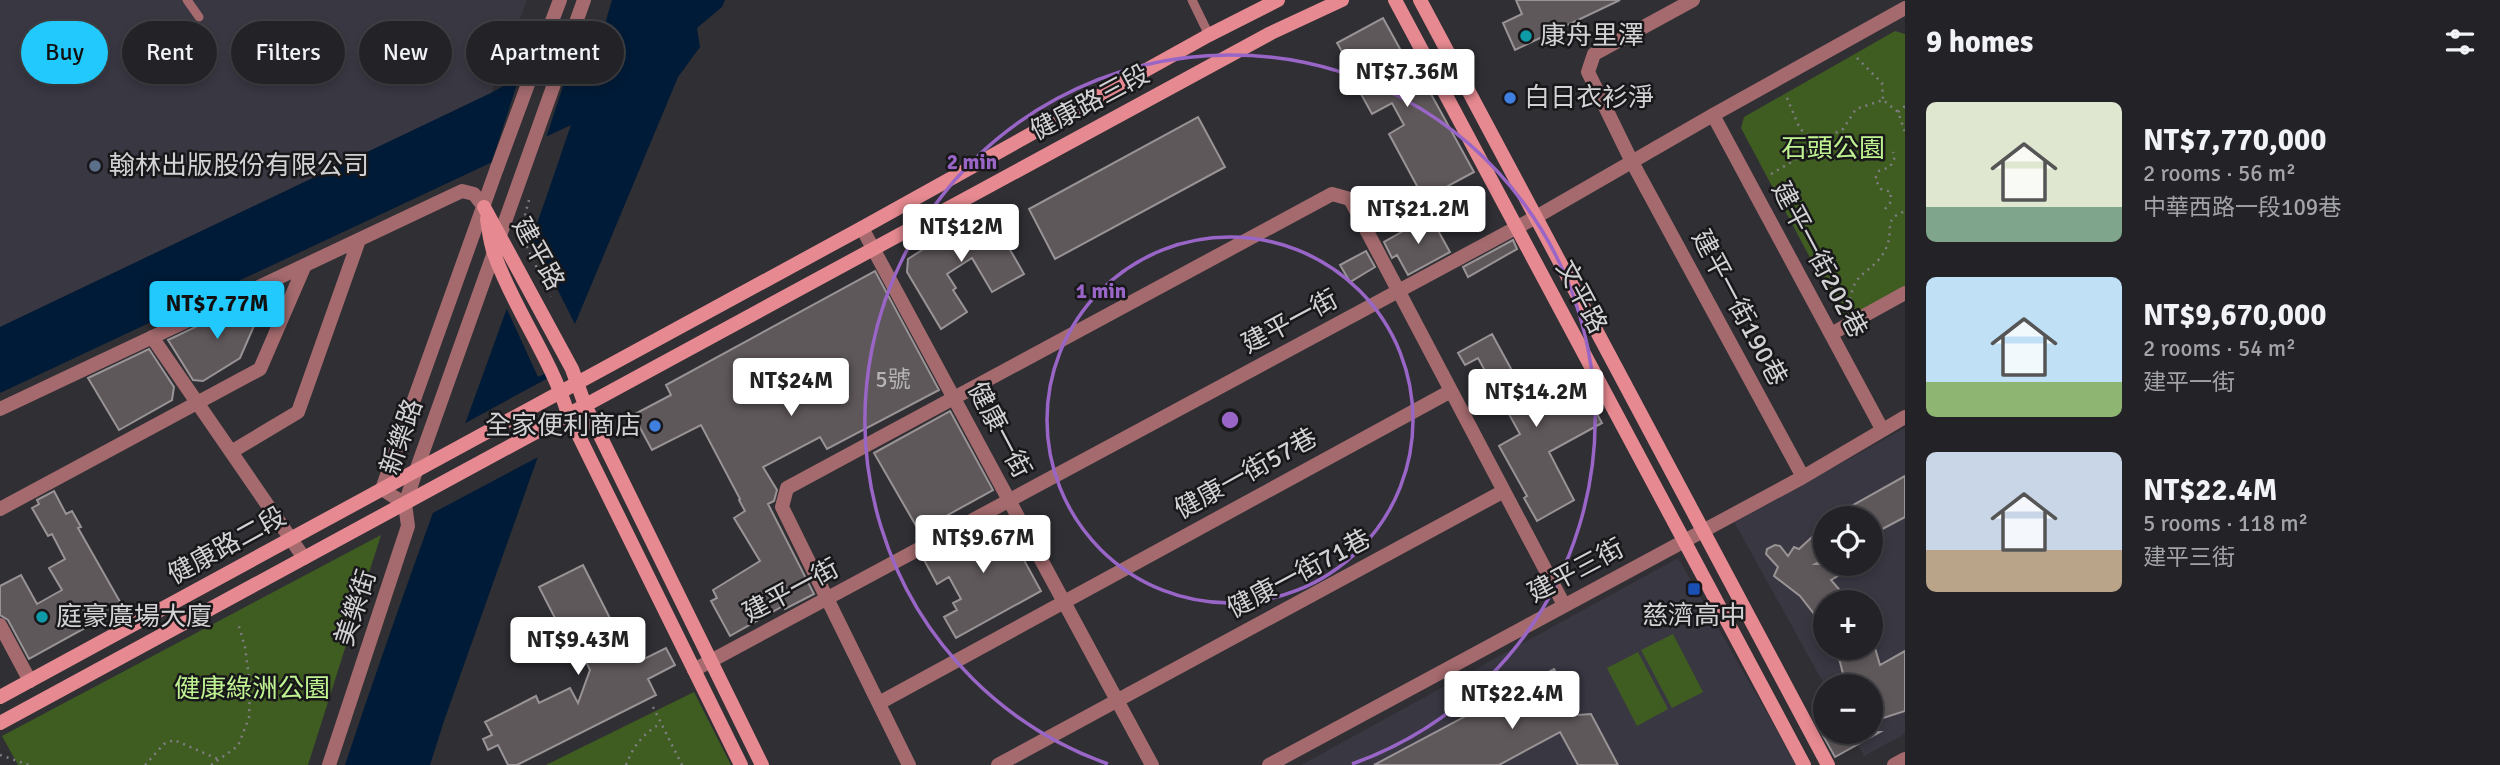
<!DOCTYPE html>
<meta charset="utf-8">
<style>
:root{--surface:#232327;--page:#2f2f33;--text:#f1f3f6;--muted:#a3a4a7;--line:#404044;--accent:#21c9fd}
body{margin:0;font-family:Signika,"Noto Sans TC",sans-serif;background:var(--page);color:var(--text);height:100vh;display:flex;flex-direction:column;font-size:26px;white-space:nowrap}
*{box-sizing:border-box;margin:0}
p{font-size:23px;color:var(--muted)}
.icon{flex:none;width:38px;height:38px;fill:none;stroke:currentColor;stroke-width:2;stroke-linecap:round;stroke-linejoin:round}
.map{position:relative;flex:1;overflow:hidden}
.panel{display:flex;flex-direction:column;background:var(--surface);width:595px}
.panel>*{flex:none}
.hud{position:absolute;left:21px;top:21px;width:665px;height:63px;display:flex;gap:14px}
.fabs{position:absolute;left:1813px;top:506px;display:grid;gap:14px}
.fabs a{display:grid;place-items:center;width:70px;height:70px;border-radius:50%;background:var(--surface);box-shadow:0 4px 10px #0003,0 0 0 2px var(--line);font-size:35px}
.price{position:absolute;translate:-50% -60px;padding:0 16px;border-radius:7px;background:#fff;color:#222;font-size:23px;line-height:46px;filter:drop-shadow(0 2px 4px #0008)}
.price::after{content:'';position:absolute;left:50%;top:42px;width:21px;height:16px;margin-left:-10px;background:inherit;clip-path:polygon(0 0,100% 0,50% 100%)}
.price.active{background:var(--accent);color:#111}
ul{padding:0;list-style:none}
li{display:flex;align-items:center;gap:21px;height:175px;padding:0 21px}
li span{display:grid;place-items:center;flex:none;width:196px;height:140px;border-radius:10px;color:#555}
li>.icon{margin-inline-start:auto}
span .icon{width:84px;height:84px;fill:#fffc;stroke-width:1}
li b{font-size:30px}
h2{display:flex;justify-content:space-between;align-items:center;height:84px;padding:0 21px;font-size:30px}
.pill{padding:0 24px;border-radius:32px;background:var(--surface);box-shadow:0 4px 10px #0003,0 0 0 2px var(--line);font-size:24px;line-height:63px}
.pill.active{background:var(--accent);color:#111}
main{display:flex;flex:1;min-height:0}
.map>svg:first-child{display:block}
.built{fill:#383742;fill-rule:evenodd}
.green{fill:#405d21}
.water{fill:#001b37}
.pier{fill:#2f2f34}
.building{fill:#5f585b;stroke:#999395;stroke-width:2}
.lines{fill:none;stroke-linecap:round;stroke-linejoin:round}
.path{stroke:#7e7e82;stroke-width:2.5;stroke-dasharray:2 5;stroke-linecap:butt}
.lane{stroke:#a46a6e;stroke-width:9}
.street{stroke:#a46a6e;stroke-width:14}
.secondary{stroke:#e68990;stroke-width:14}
.street-bridge{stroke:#a46a6e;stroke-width:14}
.ring{fill:none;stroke:#9966c7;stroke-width:3.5}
.culture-dot{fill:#0f9aa8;stroke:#18171a;stroke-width:2.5}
.shop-dot{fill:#3f7fe0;stroke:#18171a;stroke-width:2.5}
.service-dot{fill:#5c6f8a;stroke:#18171a;stroke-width:2.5}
.transit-dot{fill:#1a4fb4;stroke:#18171a;stroke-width:2.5}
.labels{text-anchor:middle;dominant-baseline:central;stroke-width:5;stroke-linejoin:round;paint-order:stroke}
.number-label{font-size:23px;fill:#b5b4b6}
.poi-label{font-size:26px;fill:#d2d2d5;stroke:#18171a;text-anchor:start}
.street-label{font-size:26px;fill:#d2d2d5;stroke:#18171a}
.park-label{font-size:26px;fill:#bff291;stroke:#18171a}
.centre{fill:#9966c7;stroke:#18171a;stroke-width:3.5}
.ring-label{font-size:21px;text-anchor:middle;font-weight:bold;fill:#9966c7;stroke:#18171a;stroke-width:5;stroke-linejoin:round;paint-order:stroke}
</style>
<main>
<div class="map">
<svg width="1905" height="765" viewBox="0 0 1905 765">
<rect width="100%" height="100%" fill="#2f2f34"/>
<path class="built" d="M0,0H527L491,93L0,327Z
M1905,428V734L1864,756L1851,732H1871V686H1825L1734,522ZM1825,518H1871V564H1825ZM1825,602H1871V648H1825Z
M1678,558L1797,765H1301Z"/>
<path class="green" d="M1895,31L1905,34V287L1850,317L1840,314L1741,128L1744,117Z
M381,535L308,765H18L2,736Z
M1673,634L1703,692L1672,708L1641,650Z
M1638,652L1668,709L1637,726L1607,668Z
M694,692L731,765H546Z"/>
<path class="water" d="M612,0H725L722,7L697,28L700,47L678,77L552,379L541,448L444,721L430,765H345C416,550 499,339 571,125L0,393V327L491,93L523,75L599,44Z"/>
<path class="pier" d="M575,50L545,141L490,167L521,72Z
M530,235L577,328L562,365L538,377L505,305Z
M559,372L542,455L429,515L460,426Z"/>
<path class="building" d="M1516,0H1620L1515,50L1503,23L1522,14Z
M1383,18L1410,67L1415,65L1474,172L1424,199L1389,134L1404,125L1392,103L1372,114L1361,94L1371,89L1357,63L1351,67L1337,43Z
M1198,117L1225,167L1055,259L1029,209Z
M986,208L1024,274L992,292L972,258L947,274L956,288L953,290L967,312L941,329L907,272L908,259L922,250L919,245Z
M1430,216L1450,252L1408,275L1397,255L1392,258L1384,242Z
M1513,240L1517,249L1468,277L1463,267Z
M1366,251L1375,267L1350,282L1340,265Z
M875,271L939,390L827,449L820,437L763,467L777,490L774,501L768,504L814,594L785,609L783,606L730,636L711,601L717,598L713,590L760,561L734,518L745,511L739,500L740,499L701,425L652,450L633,415L671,395L666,385Z
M265,294L267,296L240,358L203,381L193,380L168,340Z
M1492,334L1532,407L1579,381L1602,423L1549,452L1574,500L1537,521L1524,498L1527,496L1499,446L1520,434L1478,358L1465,365L1458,353Z
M149,349L174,387L172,400L119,430L88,378Z
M950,411L993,490L919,531L874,453Z
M1905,476V517L1871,535V518H1830Z
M54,491L66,514L72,511L81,527L78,528L123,607L29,659L8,620L0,615V586L21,575L37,604L62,590L49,568L65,559L52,534L48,536L32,508L39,504L37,500Z
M996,518L1002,520L1041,591L956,638L944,617L957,610L953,603L961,599L949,577L937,584L923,558Z
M1825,525V558L1815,564H1859L1831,580L1850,602H1825V628L1800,596L1774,576L1778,567L1766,554L1767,549L1775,545L1780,546L1788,556L1794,547L1799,549Z
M583,565L624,646L629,644L638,662L666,648L675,665L648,679L656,695L517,765H508L498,745L488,750L483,739L492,735L485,722L536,696L539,703L570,688L578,703L590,670L583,655L579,657L562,622L558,624L539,587Z
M1834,648H1875L1880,665L1905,651V711L1871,722V686H1846L1840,662Z
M1554,669L1578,715L1591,714L1618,765H1578L1560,732L1499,765H1374Z
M1821,732H1880L1835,757Z"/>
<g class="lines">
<path class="path" d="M1857,58L1882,83L1883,100
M1787,98L1800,129L1818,142
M1898,112L1905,106
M1771,174L1795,160L1818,142L1843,129L1856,109L1883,100L1898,112L1905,132
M529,200L520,233L551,297
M1885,209L1890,203L1891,192L1881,189L1875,179L1879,171L1890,167L1895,157L1893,152
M1850,299C1851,294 1853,288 1855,283C1863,270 1879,266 1887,246C1894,229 1882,220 1905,211
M653,707L682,765
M0,755L29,765
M145,765L164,744L174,740L218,759
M211,765L238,746L249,718L250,685L245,647L238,623
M626,765C634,745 642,735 661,723"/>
<path class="lane" d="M187,0L199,17
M1192,0L1209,35"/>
<path class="street" d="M1693,0L1594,54L1588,72L1632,162L1803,477
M531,76L560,0
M1713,115L1882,429
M862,228L1152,765
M1831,334L1905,293
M152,337L304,558
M0,409L462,191L474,194L484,207
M231,452L298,412L359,240
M405,504L382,489L497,168
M0,509L260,369L305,265
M0,625L30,681
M694,670L1536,217L1713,115L1905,8
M879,703L1451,391
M329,765L408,526L405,504L416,471L584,0
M909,765L782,507L787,488L1332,194L1350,199L1564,605
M998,765L1504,491
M1269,765L1803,477L1905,417
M1894,765L1905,759"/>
<path class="secondary" d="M1395,0L1804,765
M1420,0L1828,765
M484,207L572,369L585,405L762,765
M487,219C489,231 490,245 495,256C515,311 551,358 568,414L741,765
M0,697L862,228L1209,35L1278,0
M0,723L1271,33L1342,0"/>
<path class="street-bridge" d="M497,168L531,76"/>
</g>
<g class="ring">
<circle cx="1230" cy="420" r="183"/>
<path d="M1108 764A365 365 0 1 1 1352 764"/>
</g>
<g class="culture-dot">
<circle cx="1526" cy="36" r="7"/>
<circle cx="42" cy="617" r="7"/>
</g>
<g class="shop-dot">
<circle cx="1510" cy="98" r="7"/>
<circle cx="655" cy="426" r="7"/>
</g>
<circle class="service-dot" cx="95" cy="166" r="7"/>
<rect class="transit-dot" x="1687" y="582" width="14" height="14" rx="3.5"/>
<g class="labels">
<g class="number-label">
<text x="893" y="379">5號</text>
</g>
<g class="poi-label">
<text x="1540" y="36">康舟里澤</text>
<text x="1524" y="98">白日衣衫淨</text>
<text x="109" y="166">翰林出版股份有限公司</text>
<text x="641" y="426" text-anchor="end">全家便利商店</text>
<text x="1694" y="616" text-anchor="middle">慈濟高中</text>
<text x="56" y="617">庭豪廣場大廈</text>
</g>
<g class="street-label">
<text transform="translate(1090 103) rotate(-28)">健康路三段</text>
<text transform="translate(538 254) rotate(61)">建平路</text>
<text transform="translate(1819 260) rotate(62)">建平一街202巷</text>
<text transform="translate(1581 297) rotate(62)">文平路</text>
<text transform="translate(1739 308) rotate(62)">建平一街190巷</text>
<text transform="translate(1290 322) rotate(-28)">建平一街</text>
<text transform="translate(999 430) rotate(62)">健康一街</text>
<text transform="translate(402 437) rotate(-71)">新樂路</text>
<text transform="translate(1246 474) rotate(-29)">健康一街57巷</text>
<text transform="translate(227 546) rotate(-29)">健康路二段</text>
<text transform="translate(1576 571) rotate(-28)">建平三街</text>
<text transform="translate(1299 574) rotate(-28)">健康一街71巷</text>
<text transform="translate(791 591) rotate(-28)">建平一街</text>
<text transform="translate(356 608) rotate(-72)">美樂街</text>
</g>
<g class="park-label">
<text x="1833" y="149">石頭公園</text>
<text x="252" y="689">健康綠洲公園</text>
</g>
</g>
<circle cx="1230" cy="420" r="10" class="centre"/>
<g class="ring-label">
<text x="972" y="169">2 min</text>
<text x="1101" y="298">1 min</text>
</g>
</svg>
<div class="fabs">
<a><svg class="icon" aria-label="locate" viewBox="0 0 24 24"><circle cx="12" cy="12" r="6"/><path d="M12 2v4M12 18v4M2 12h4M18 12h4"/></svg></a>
<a>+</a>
<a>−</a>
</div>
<b class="price" style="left:1407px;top:109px">NT$7.36M</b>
<b class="price" style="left:1418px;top:246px">NT$21.2M</b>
<b class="price" style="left:961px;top:264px">NT$12M</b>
<b class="price active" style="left:217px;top:341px">NT$7.77M</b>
<b class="price" style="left:791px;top:418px">NT$24M</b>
<b class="price" style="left:1536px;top:429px">NT$14.2M</b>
<b class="price" style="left:983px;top:575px">NT$9.67M</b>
<b class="price" style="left:578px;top:677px">NT$9.43M</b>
<b class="price" style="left:1512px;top:731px">NT$22.4M</b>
<div class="hud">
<a class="pill active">Buy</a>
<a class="pill">Rent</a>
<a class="pill">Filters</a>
<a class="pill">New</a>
<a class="pill">Apartment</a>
</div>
</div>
<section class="panel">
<h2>9 homes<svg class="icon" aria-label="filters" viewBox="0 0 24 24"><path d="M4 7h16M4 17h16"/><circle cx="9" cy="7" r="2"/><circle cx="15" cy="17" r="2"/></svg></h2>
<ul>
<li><span style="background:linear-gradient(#dfe7d0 75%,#7fa58c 0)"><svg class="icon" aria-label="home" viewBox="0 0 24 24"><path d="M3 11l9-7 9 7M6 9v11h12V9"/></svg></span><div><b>NT$7,770,000</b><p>2 rooms · 56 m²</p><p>中華西路一段109巷</p></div></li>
<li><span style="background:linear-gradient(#bfe0f5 75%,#8fb573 0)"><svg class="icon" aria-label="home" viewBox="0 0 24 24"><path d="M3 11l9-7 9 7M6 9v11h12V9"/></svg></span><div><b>NT$9,670,000</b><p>2 rooms · 54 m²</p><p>建平一街</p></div></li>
<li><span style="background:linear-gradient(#c9d6e8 70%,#b9a48a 0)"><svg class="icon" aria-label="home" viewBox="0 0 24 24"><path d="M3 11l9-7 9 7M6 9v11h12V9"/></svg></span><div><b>NT$22.4M</b><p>5 rooms · 118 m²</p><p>建平三街</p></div></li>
</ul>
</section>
</main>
